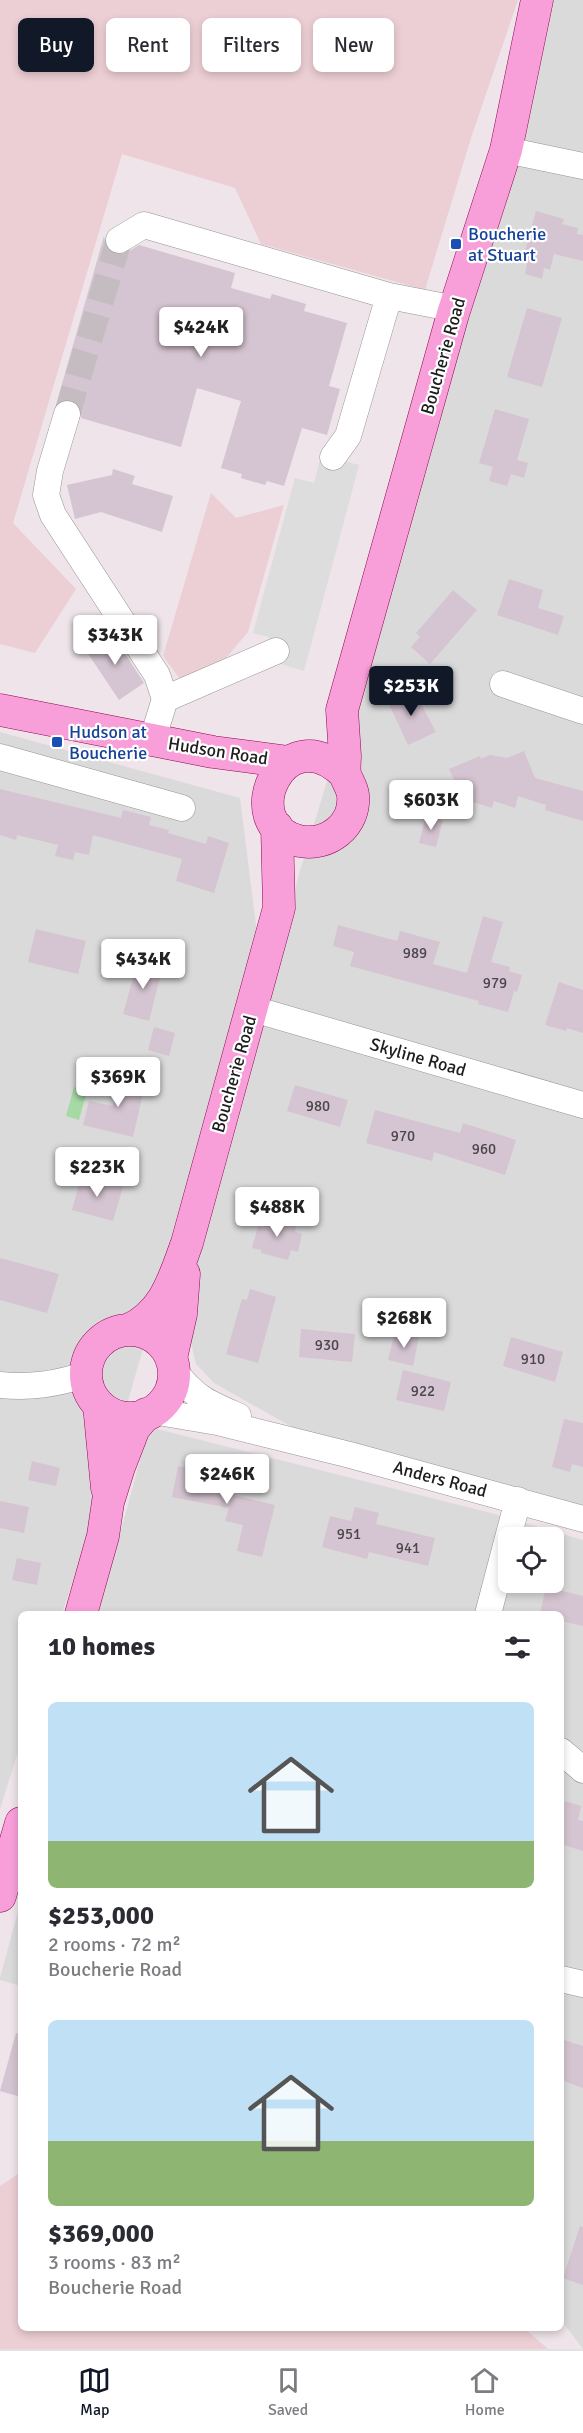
<!DOCTYPE html>
<meta charset="utf-8">
<style>
:root{--surface:#fff;--page:#f7f7f7;--text:#2b2b33;--muted:#7c7c81;--line:#e1e1e2;--accent:#111827}
body{margin:0;font-family:Signika,sans-serif;background:var(--page);color:var(--text);height:100vh;display:flex;flex-direction:column;font-size:22px;white-space:nowrap}
*{box-sizing:border-box;margin:0}
p{font-size:20px;color:var(--muted)}
.icon{flex:none;width:33px;height:33px;fill:none;stroke:currentColor;stroke-width:2;stroke-linecap:round;stroke-linejoin:round}
.map{position:relative;flex:1;overflow:hidden}
.sheet{position:absolute;left:18px;top:1611px;width:546px;height:720px;display:flex;flex-direction:column;background:var(--surface);border-radius:9px;box-shadow:0 3px 9px #0003}
.sheet>*{flex:none}
.top-card{position:absolute;left:18px;top:18px;width:548px;height:54px;display:flex;gap:12px}
.tools{position:absolute;left:498px;top:1527px;display:grid;gap:12px}
.tools a{display:grid;place-items:center;width:66px;height:66px;border-radius:9px;background:var(--surface);box-shadow:0 3px 9px #0003;font-size:30px}
.price{position:absolute;translate:-50% -51px;padding:0 14px;border-radius:6px;background:#fff;color:#222;font-size:20px;line-height:39px;filter:drop-shadow(0 2px 3px #0008)}
.price::after{content:'';position:absolute;left:50%;top:36px;width:18px;height:14px;margin-left:-9px;background:inherit;clip-path:polygon(0 0,100% 0,50% 100%)}
.price.on{background:var(--accent);color:#fff}
ul{padding:0;list-style:none}
li{display:grid;align-content:center;gap:12px;height:318px;padding:0 30px}
li span{display:grid;place-items:center;height:186px;border-radius:9px;color:#555}
li>.icon{margin-inline-start:auto}
span .icon{width:108px;height:108px;fill:#fffc;stroke-width:1}
li b{font-size:26px}
h2{display:flex;justify-content:space-between;align-items:center;height:72px;padding:0 30px;font-size:26px}
.tag{padding:0 21px;border-radius:9px;background:var(--surface);box-shadow:0 3px 9px #0003;font-size:21px;line-height:54px}
.tag.on{background:var(--accent);color:#fff}
.tabs{display:flex;justify-content:space-around;align-items:center;height:84px;border-top:2px solid var(--line);background:var(--surface);font-size:16px;color:var(--muted)}
.tabs a{display:grid;justify-items:center;gap:3px}
.tabs .on{color:var(--accent)}
.map>svg:first-child{display:block}
.residential{fill:#dbdadb;fill-rule:evenodd}
.farmland{fill:#eccfd4}
.parking{fill:#ddd}
.water{fill:#a5daa5}
.building{fill:#d5c4d1}
.lines{fill:none;stroke-linecap:round;stroke-linejoin:round}
.minor-tunnel{stroke:#c4bcc0;stroke-width:26;stroke-dasharray:26 13;stroke-linecap:butt}
.minor-casing{stroke:#949494;stroke-width:27}
.major-casing{stroke:#910653;stroke-width:33}
.minor{stroke:#fff;stroke-width:26}
.major{stroke:#f89fda;stroke-width:32}
.transit-dot{fill:#1a4fb4;stroke:#fff;stroke-width:2}
.labels{text-anchor:middle;dominant-baseline:central;stroke-width:4.5;stroke-linejoin:round;paint-order:stroke}
.number-label{font-size:15px;fill:#4b474a}
.transit-label{font-size:18px;fill:#164399;stroke:#fff;text-anchor:start}
.street-label{font-size:18px;fill:#1d1d1d;stroke:#fff}
</style>
<div class="map">
<svg width="583" height="2349" viewBox="0 0 583 2349">
<rect width="100%" height="100%" fill="#eee4e9"/>
<path class="residential" d="M547,0H583V157L518,143Z
M513,164L583,168V1509L308,1436L214,1383L196,1364L191,1343L198,1239L299,874Z
M0,732L240,798L259,949L103,1487L62,1614H21V1743L0,1809Z
M149,1427L491,1513L583,1540V2349L561,2320V1614H98ZM508,1538H554V1582H508Z
M21,1900V1986L0,1980V1978Z"/>
<path class="farmland" d="M0,0H518L471,138L425,290L261,244L235,188L122,154L13,523L76,589L35,653L0,644Z
M211,493L236,518L284,505L248,632L226,658L180,679L163,656Z
M21,2172V2328H524L548,2349H0V2186Z"/>
<path class="parking" d="M321,455L359,465L304,671L277,663L269,637L253,633L295,478L314,483Z"/>
<path class="water" d="M74,1087L87,1091L79,1120L66,1116Z"/>
<path class="building" d="M536,211L564,219L562,224L578,228L577,234L583,235V261L554,254L550,270L544,268L542,279L525,274L527,264L522,262Z
M104,236L106,247L112,253L120,255L126,253L139,245L235,273L231,288L270,299L272,294L306,304L304,311L347,323L329,386L340,389L327,435L302,428L284,486L267,481L265,485L241,478L242,474L221,468L241,401L197,388L181,447L81,418V410L77,403L72,400H63L56,405Z
M527,308L562,318L542,387L507,377Z
M495,409L529,419L517,460L528,463L524,478L511,474L507,486L489,481L493,467L479,463Z
M113,469L135,476L132,484L173,496L162,532L101,512L75,519L67,485L112,475Z
M509,579L543,590L538,608L564,616L558,635L497,615Z
M453,590L477,610L430,664L411,647L420,637L416,633Z
M111,632L144,683L119,700L85,649Z
M413,689L436,732L408,745L388,702Z
M524,751L535,778L583,791V821L545,810L546,805L518,796L515,808L494,801L492,808L463,799L449,769L480,756L481,759L490,755L507,758Z
M0,789L121,818L123,810L151,817L149,825L169,830L168,833L206,844L208,836L229,843L214,893L176,881L182,859L93,835L89,855L75,852L73,860L55,856L58,845L17,835L16,840L0,835Z
M426,816L443,820L436,847L419,843Z
M483,916L503,922L491,962L510,967L509,971L522,975L517,992L514,991L508,1012L478,1004L479,1001L350,966L354,952L333,946L338,925L397,941L400,931L440,942L433,964L467,973Z
M36,929L86,941L78,974L28,962Z
M138,960L163,966L149,1021L123,1014Z
M559,982L583,990V1033L567,1028L566,1031L545,1025Z
M154,1027L175,1033L169,1056L148,1050Z
M120,1074L146,1080L133,1137L83,1125L89,1101L113,1106Z
M295,1085L348,1100L340,1127L287,1111Z
M375,1110L460,1133L463,1123L516,1140L505,1175L434,1152L432,1161L366,1143Z
M81,1176L123,1187L113,1221L72,1210Z
M266,1216L297,1224L295,1232L302,1234L298,1252L291,1250L288,1260L261,1253V1250L252,1248L258,1226L263,1227Z
M0,1258L59,1274L47,1313L0,1300Z
M250,1289L276,1297L258,1363L226,1354L242,1299L247,1300Z
M301,1329L355,1334L352,1362L299,1357Z
M395,1332L419,1337L413,1366L388,1360Z
M511,1337L563,1352L555,1382L503,1366Z
M403,1370L451,1382L444,1411L396,1400Z
M564,1419L583,1423V1467L572,1464L570,1472L552,1467Z
M32,1461L60,1468L56,1486L28,1480Z
M197,1461L218,1465L213,1490L275,1505L262,1557L237,1551L243,1525L225,1521L229,1508L172,1497L178,1466L195,1469Z
M0,1501L29,1507L24,1533L0,1528Z
M355,1507L379,1513L376,1524L435,1538L428,1566L369,1552L367,1559L322,1547L330,1516L351,1521Z
M17,1558L41,1563L37,1585L12,1580Z
M546,1587L583,1596V1626L561,1621V1614H540Z
M565,1801L581,1806L578,1820L583,1821V1851L561,1844V1814Z
M16,2033L21,2034V2097L0,2091Z
M561,2039L583,2046V2088L561,2080Z
M580,2226L583,2227V2285L563,2278Z"/>
<g class="lines">
<path class="minor-tunnel" d="M67,414L119,240"/>
<g class="minor-casing">
<path id="minor" d="M506,150L583,166
M119,240L144,225L389,296
M67,414L50,471L46,495L53,515L157,675L165,699
M333,457L348,436L389,296L456,309
M503,684L583,711
M152,741L165,699L276,651
M0,757L182,808
M253,1009L583,1105
M174,1371C197,1399 206,1402 238,1416
M0,1385C31,1388 57,1384 87,1374
M152,1411L217,1422L350,1455L583,1519
M488,1614L518,1500
M561,1751L583,1770
M561,1979L583,1984"/>
</g>
<g class="major-casing">
<path id="major" d="M0,710L213,752L289,762
M345,774C283,713 233,826 299,841C328,847 356,825 353,795C352,787 347,781 345,774C344,768 345,761 345,756C344,740 343,725 342,710L453,314L506,150L537,0
M128,1330C165,1314 174,1278 187,1243L279,908L277,827
M86 1374a44 44 0 1 1 88 0a44 44 0 1 1-88 0Z
M171,1358L181,1314L184,1274
M99,1405L107,1488
M81,1614L103,1536L108,1502L119,1467L134,1428L146,1414
M0,1896L21,1823"/>
</g>
<use href="#minor" class="minor"/>
<use href="#major" class="major"/>
</g>
<g class="transit-dot">
<rect x="450" y="238" width="12" height="12" rx="3"/>
<rect x="51" y="736" width="12" height="12" rx="3"/>
</g>
<g class="labels">
<g class="number-label">
<text x="415" y="953">989</text>
<text x="495" y="983">979</text>
<text x="318" y="1106">980</text>
<text x="403" y="1136">970</text>
<text x="484" y="1149">960</text>
<text x="327" y="1345">930</text>
<text x="533" y="1359">910</text>
<text x="423" y="1391">922</text>
<text x="349" y="1534">951</text>
<text x="408" y="1548">941</text>
</g>
<g class="transit-label">
<text x="468" y="234">Boucherie<tspan x="468" dy="21">at Stuart</tspan></text>
<text x="69" y="732">Hudson at<tspan x="69" dy="21">Boucherie</tspan></text>
</g>
<g class="street-label">
<text transform="translate(443 356) rotate(-74)">Boucherie Road</text>
<text transform="translate(218 751) rotate(9)">Hudson Road</text>
<text transform="translate(418 1057) rotate(16)">Skyline Road</text>
<text transform="translate(234 1074) rotate(-74)">Boucherie Road</text>
<text transform="translate(440 1479) rotate(15)">Anders Road</text>
</g>
</g>
</svg>
<div class="tools">
<a><svg class="icon" aria-label="locate" viewBox="0 0 24 24"><circle cx="12" cy="12" r="6"/><path d="M12 2v4M12 18v4M2 12h4M18 12h4"/></svg></a>
</div>
<b class="price" style="left:201px;top:358px">$424K</b>
<b class="price" style="left:115px;top:666px">$343K</b>
<b class="price on" style="left:411px;top:717px">$253K</b>
<b class="price" style="left:431px;top:831px">$603K</b>
<b class="price" style="left:143px;top:990px">$434K</b>
<b class="price" style="left:118px;top:1108px">$369K</b>
<b class="price" style="left:97px;top:1198px">$223K</b>
<b class="price" style="left:277px;top:1238px">$488K</b>
<b class="price" style="left:404px;top:1349px">$268K</b>
<b class="price" style="left:227px;top:1505px">$246K</b>
<div class="top-card">
<a class="tag on">Buy</a>
<a class="tag">Rent</a>
<a class="tag">Filters</a>
<a class="tag">New</a>
</div>
<section class="sheet">
<h2>10 homes<svg class="icon" aria-label="filters" viewBox="0 0 24 24"><path d="M4 7h16M4 17h16"/><circle cx="9" cy="7" r="2"/><circle cx="15" cy="17" r="2"/></svg></h2>
<ul>
<li><span style="background:linear-gradient(#bfe0f5 75%,#8fb573 0)"><svg class="icon" aria-label="home" viewBox="0 0 24 24"><path d="M3 11l9-7 9 7M6 9v11h12V9"/></svg></span><div><b>$253,000</b><p>2 rooms · 72 m²</p><p>Boucherie Road</p></div></li>
<li><span style="background:linear-gradient(#bfe0f5 65%,#8fb573 0)"><svg class="icon" aria-label="home" viewBox="0 0 24 24"><path d="M3 11l9-7 9 7M6 9v11h12V9"/></svg></span><div><b>$369,000</b><p>3 rooms · 83 m²</p><p>Boucherie Road</p></div></li>
</ul>
</section>
</div>
<nav class="tabs">
<a class="on"><svg class="icon" aria-label="map" viewBox="0 0 24 24"><path d="M3 6l6-2 6 2 6-2v14l-6 2-6-2-6 2zM9 4v14M15 6v14"/></svg>Map</a>
<a><svg class="icon" aria-label="saved" viewBox="0 0 24 24"><path d="M7 4h10v16l-5-4-5 4z"/></svg>Saved</a>
<a><svg class="icon" aria-label="home" viewBox="0 0 24 24"><path d="M3 11l9-7 9 7M6 9v11h12V9"/></svg>Home</a>
</nav>
